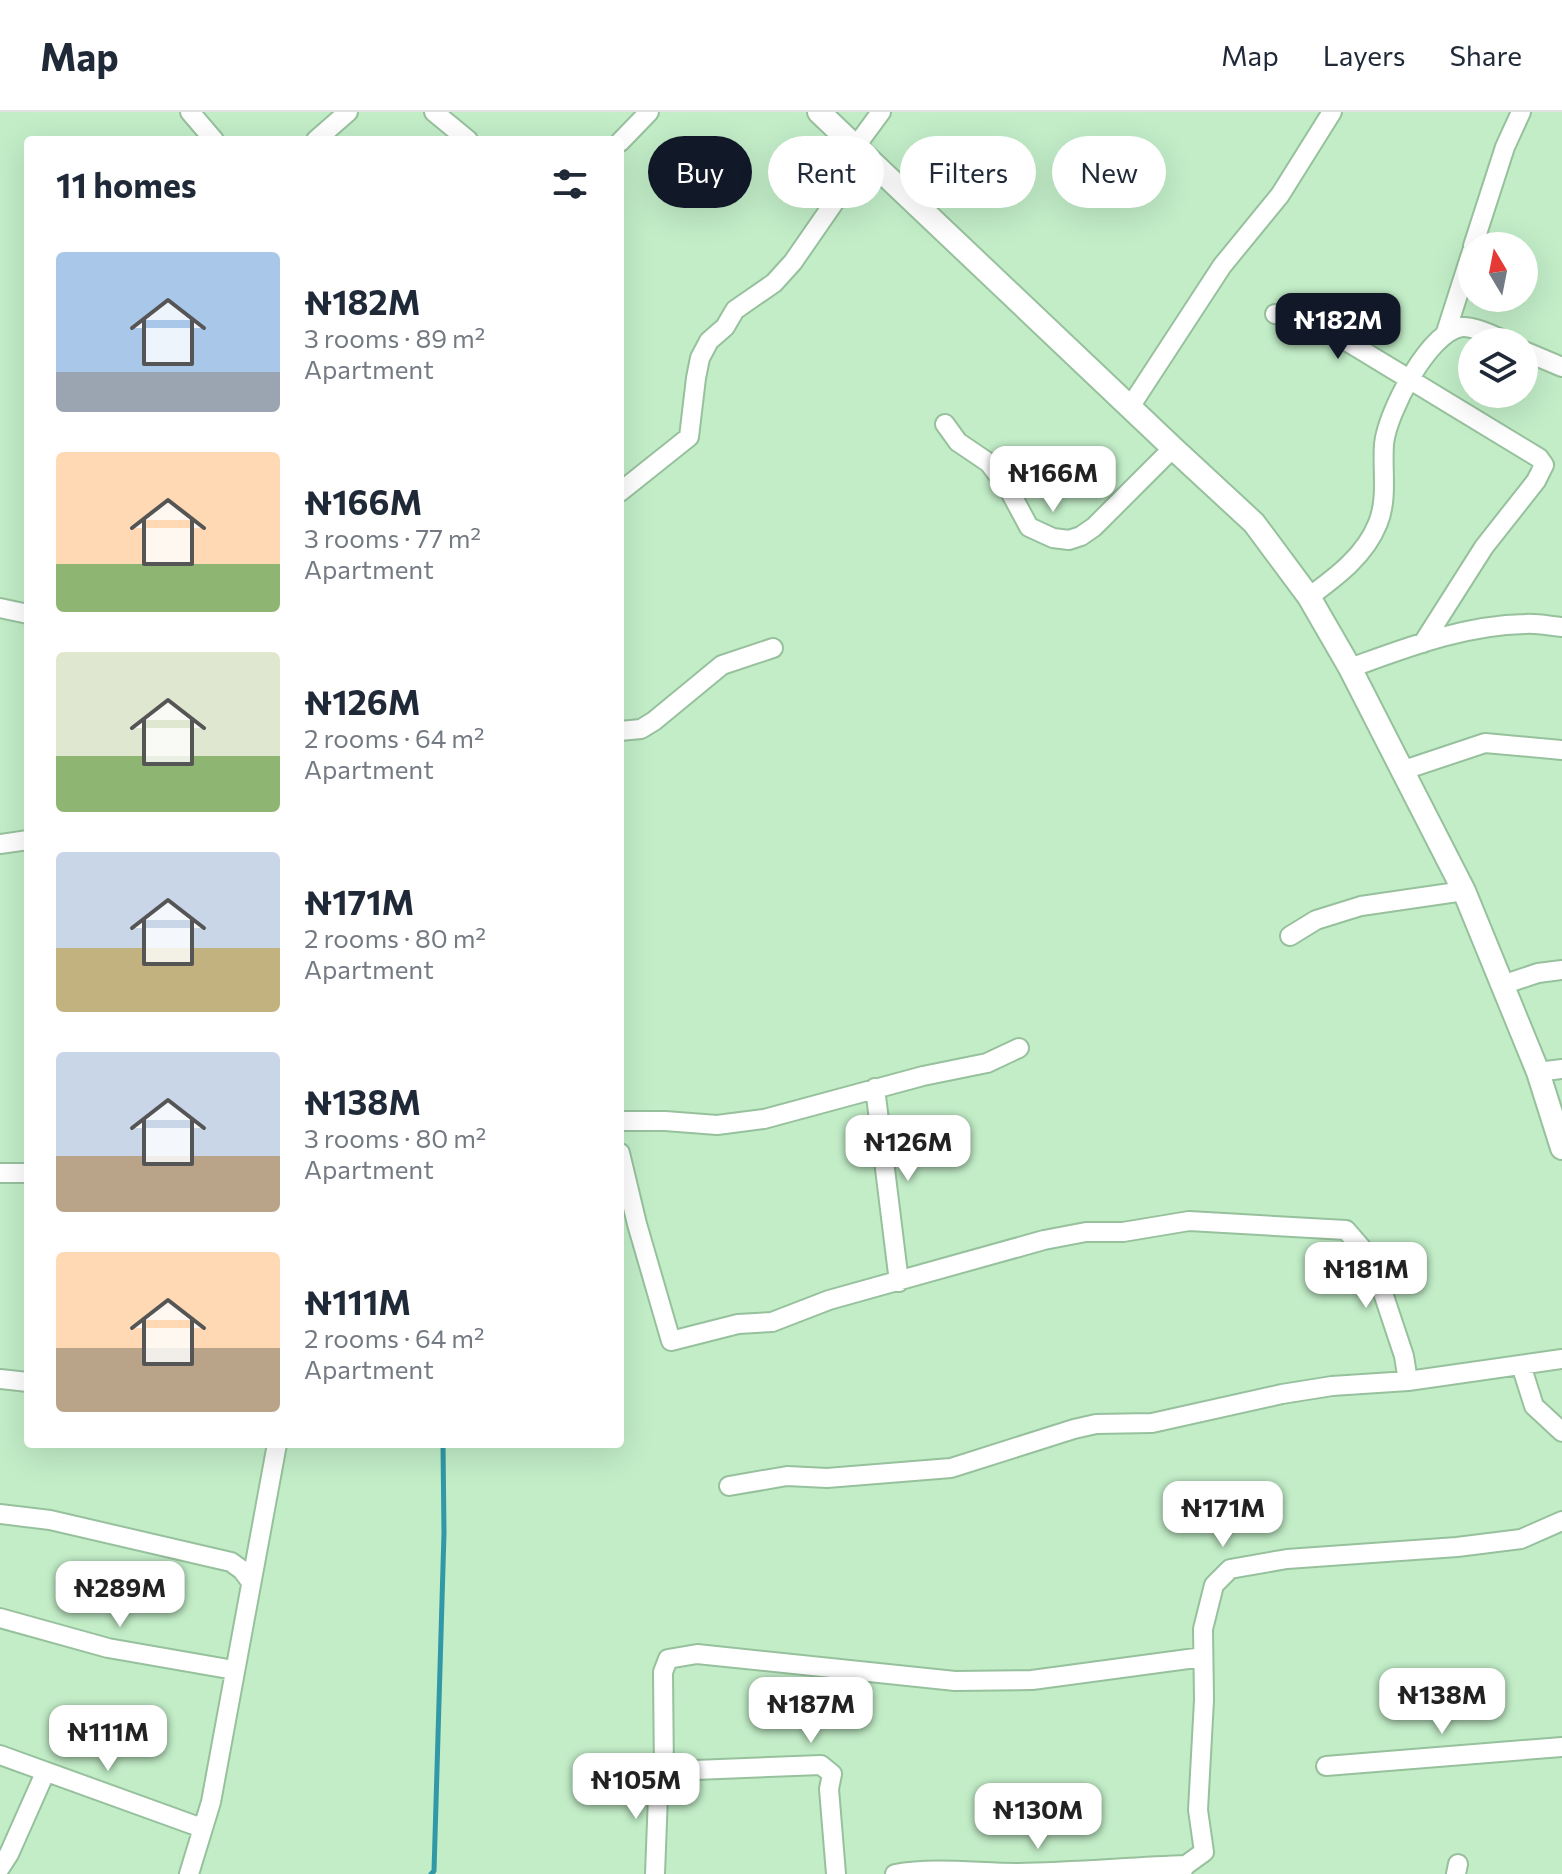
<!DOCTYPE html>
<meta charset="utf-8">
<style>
:root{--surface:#fff;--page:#f6f6f7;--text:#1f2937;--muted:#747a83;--line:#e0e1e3;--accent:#111827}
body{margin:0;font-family:Commissioner,sans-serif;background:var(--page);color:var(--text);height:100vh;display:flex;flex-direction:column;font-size:30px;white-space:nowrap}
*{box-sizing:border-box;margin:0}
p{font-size:26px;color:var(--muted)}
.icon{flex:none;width:44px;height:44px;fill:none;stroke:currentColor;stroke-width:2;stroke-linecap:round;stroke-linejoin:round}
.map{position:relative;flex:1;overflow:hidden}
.side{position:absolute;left:24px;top:24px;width:600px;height:1312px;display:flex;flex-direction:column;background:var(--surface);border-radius:8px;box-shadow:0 8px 32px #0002}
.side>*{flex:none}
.guide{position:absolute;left:648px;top:24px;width:760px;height:72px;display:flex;gap:16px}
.needle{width:52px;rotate:350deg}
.controls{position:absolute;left:1458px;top:120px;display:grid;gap:16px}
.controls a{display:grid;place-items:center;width:80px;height:80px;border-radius:50%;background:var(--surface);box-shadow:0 8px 32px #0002;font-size:40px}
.price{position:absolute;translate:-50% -68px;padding:0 18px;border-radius:16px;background:#fff;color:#222;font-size:26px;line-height:52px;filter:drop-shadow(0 2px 4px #0008)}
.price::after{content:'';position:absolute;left:50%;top:48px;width:24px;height:18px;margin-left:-12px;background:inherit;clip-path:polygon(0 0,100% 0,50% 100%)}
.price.active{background:var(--accent);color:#fff}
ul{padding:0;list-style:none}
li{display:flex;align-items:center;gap:24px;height:200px;padding:0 32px}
li span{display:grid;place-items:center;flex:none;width:224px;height:160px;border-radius:8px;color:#555}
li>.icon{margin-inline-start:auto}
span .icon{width:96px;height:96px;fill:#fffc;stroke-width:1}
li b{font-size:34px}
h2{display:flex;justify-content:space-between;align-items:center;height:96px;padding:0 32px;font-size:34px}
.tag{padding:0 28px;border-radius:36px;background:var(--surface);box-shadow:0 8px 32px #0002;font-size:28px;line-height:72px}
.tag.active{background:var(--accent);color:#fff}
header{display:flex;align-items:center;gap:48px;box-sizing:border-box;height:112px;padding:0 40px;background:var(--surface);border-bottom:2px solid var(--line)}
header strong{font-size:38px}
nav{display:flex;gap:44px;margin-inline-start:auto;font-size:28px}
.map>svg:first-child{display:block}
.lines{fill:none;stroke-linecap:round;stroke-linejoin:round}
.stream{stroke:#3198a7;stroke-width:5}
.minor-casing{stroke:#97c19d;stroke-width:22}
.major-casing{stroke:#97c19d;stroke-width:26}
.minor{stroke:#fff;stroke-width:18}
.major{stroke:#fff;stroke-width:22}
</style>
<header>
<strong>Map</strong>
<nav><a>Map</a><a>Layers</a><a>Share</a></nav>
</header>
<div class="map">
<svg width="1562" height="1762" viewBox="0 0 1562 1762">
<rect width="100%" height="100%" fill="#c2edc7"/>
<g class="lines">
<path class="stream" d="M431,1762L434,1759L444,1421L443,1332"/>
<g class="minor-casing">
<path id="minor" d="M190,0L214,28
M434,0L468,28
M316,28L348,0
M620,30L649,0
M856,34L881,0
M1473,134L1505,35L1521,0
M1275,202L1298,205L1320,213L1539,346L1544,353L1536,369L1484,435L1423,531
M1446,220L1472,139
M1524,239L1562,255
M1130,295L1222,154L1280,83L1332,0
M945,312L958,330L989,351L1008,376L1029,415L1053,426L1069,428L1081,424L1094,415L1173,336
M620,380L689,325L696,266L700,246L709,229L725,215L735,198L774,171L793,150L867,43
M1309,485C1336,465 1365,444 1378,411C1388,386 1382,358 1384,332C1387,301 1429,219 1462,215C1475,214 1496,225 1508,230
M0,496L28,502
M1350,556C1406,536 1464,513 1525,512C1537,511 1550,514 1562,515
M620,619L641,617L654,609L722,553L773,536
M1404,658L1485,631L1562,638
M0,732L28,728
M1290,824L1316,808L1361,794L1464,779
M1502,873L1538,861L1562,858
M1538,960L1562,957
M875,976L899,1170
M620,1009H665L717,1013L764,1007L923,964L987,951L1019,936
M620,1041L637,1112L671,1229L738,1212L772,1210L829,1188L1044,1128L1086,1120H1123L1189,1109L1346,1118L1372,1148L1404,1244L1408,1269
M0,1061H28
M1521,1253L1534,1294L1562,1320
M0,1267L28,1270
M729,1374L787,1364L827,1366L951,1356L1074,1317L1096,1312L1152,1311L1282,1282L1332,1274L1408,1269L1562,1247
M0,1402L50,1408L231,1450L242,1458L251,1470
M0,1506L108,1536L234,1558
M0,1643L202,1716
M1326,1654L1562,1635
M664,1665L695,1658L821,1653L832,1662L829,1677L836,1762
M0,1756L9,1742L45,1661
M189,1762L211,1690L277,1332
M655,1762L658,1683L664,1665L663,1560L668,1547L697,1542L955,1569L1032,1568L1203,1545
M895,1762C936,1755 977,1761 1018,1761C1074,1760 1130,1755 1186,1753
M1180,1762L1186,1753L1204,1740L1198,1698L1204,1588L1203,1517L1214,1473L1230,1457L1287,1447L1457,1435L1521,1427L1562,1409
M1456,1762L1458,1752"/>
</g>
<g class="major-casing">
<path id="major" d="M819,0L1173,336L1254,411L1309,485L1350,556L1464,779L1538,960L1562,1036"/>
</g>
<use href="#minor" class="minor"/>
<use href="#major" class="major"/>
</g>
</svg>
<div class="controls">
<a><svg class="needle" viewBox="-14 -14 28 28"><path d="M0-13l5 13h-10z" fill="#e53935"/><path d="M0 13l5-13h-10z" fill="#747a83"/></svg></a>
<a><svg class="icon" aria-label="layers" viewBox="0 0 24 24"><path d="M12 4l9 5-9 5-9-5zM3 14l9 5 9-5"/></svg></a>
</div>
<b class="price active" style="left:1338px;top:249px">₦182M</b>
<b class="price" style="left:1053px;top:402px">₦166M</b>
<b class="price" style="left:908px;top:1071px">₦126M</b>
<b class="price" style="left:1366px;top:1198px">₦181M</b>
<b class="price" style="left:1223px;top:1437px">₦171M</b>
<b class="price" style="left:120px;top:1517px">₦289M</b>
<b class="price" style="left:1442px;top:1624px">₦138M</b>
<b class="price" style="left:811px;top:1633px">₦187M</b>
<b class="price" style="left:108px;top:1661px">₦111M</b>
<b class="price" style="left:636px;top:1709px">₦105M</b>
<b class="price" style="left:1038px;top:1739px">₦130M</b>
<div class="guide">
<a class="tag active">Buy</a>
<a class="tag">Rent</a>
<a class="tag">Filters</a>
<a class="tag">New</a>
</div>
<section class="side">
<h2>11 homes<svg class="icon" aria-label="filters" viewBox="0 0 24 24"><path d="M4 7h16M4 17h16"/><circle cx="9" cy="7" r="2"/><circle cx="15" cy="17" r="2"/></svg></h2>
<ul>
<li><span style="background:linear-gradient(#a9c7e8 75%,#9aa5b1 0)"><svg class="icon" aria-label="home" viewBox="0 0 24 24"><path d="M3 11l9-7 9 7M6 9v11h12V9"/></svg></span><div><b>₦182M</b><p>3 rooms · 89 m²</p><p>Apartment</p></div></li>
<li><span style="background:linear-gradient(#ffd9b3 70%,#8fb573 0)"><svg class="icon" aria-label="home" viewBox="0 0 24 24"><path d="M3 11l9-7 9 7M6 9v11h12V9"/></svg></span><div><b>₦166M</b><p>3 rooms · 77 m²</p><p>Apartment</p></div></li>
<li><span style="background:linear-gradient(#dfe7d0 65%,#8fb573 0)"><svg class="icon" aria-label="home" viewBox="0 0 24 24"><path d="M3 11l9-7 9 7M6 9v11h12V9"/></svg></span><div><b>₦126M</b><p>2 rooms · 64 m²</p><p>Apartment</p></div></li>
<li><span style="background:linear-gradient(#c9d6e8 60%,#c2b280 0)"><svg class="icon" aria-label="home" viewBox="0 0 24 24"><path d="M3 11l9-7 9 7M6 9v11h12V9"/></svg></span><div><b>₦171M</b><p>2 rooms · 80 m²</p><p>Apartment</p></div></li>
<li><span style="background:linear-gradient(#c9d6e8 65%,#b9a48a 0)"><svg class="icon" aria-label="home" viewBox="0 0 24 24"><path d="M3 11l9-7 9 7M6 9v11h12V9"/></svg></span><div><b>₦138M</b><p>3 rooms · 80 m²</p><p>Apartment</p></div></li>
<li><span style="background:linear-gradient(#ffd9b3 60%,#b9a48a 0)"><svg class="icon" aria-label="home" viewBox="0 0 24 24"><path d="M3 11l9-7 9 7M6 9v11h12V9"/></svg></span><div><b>₦111M</b><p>2 rooms · 64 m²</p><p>Apartment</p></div></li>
</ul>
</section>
</div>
